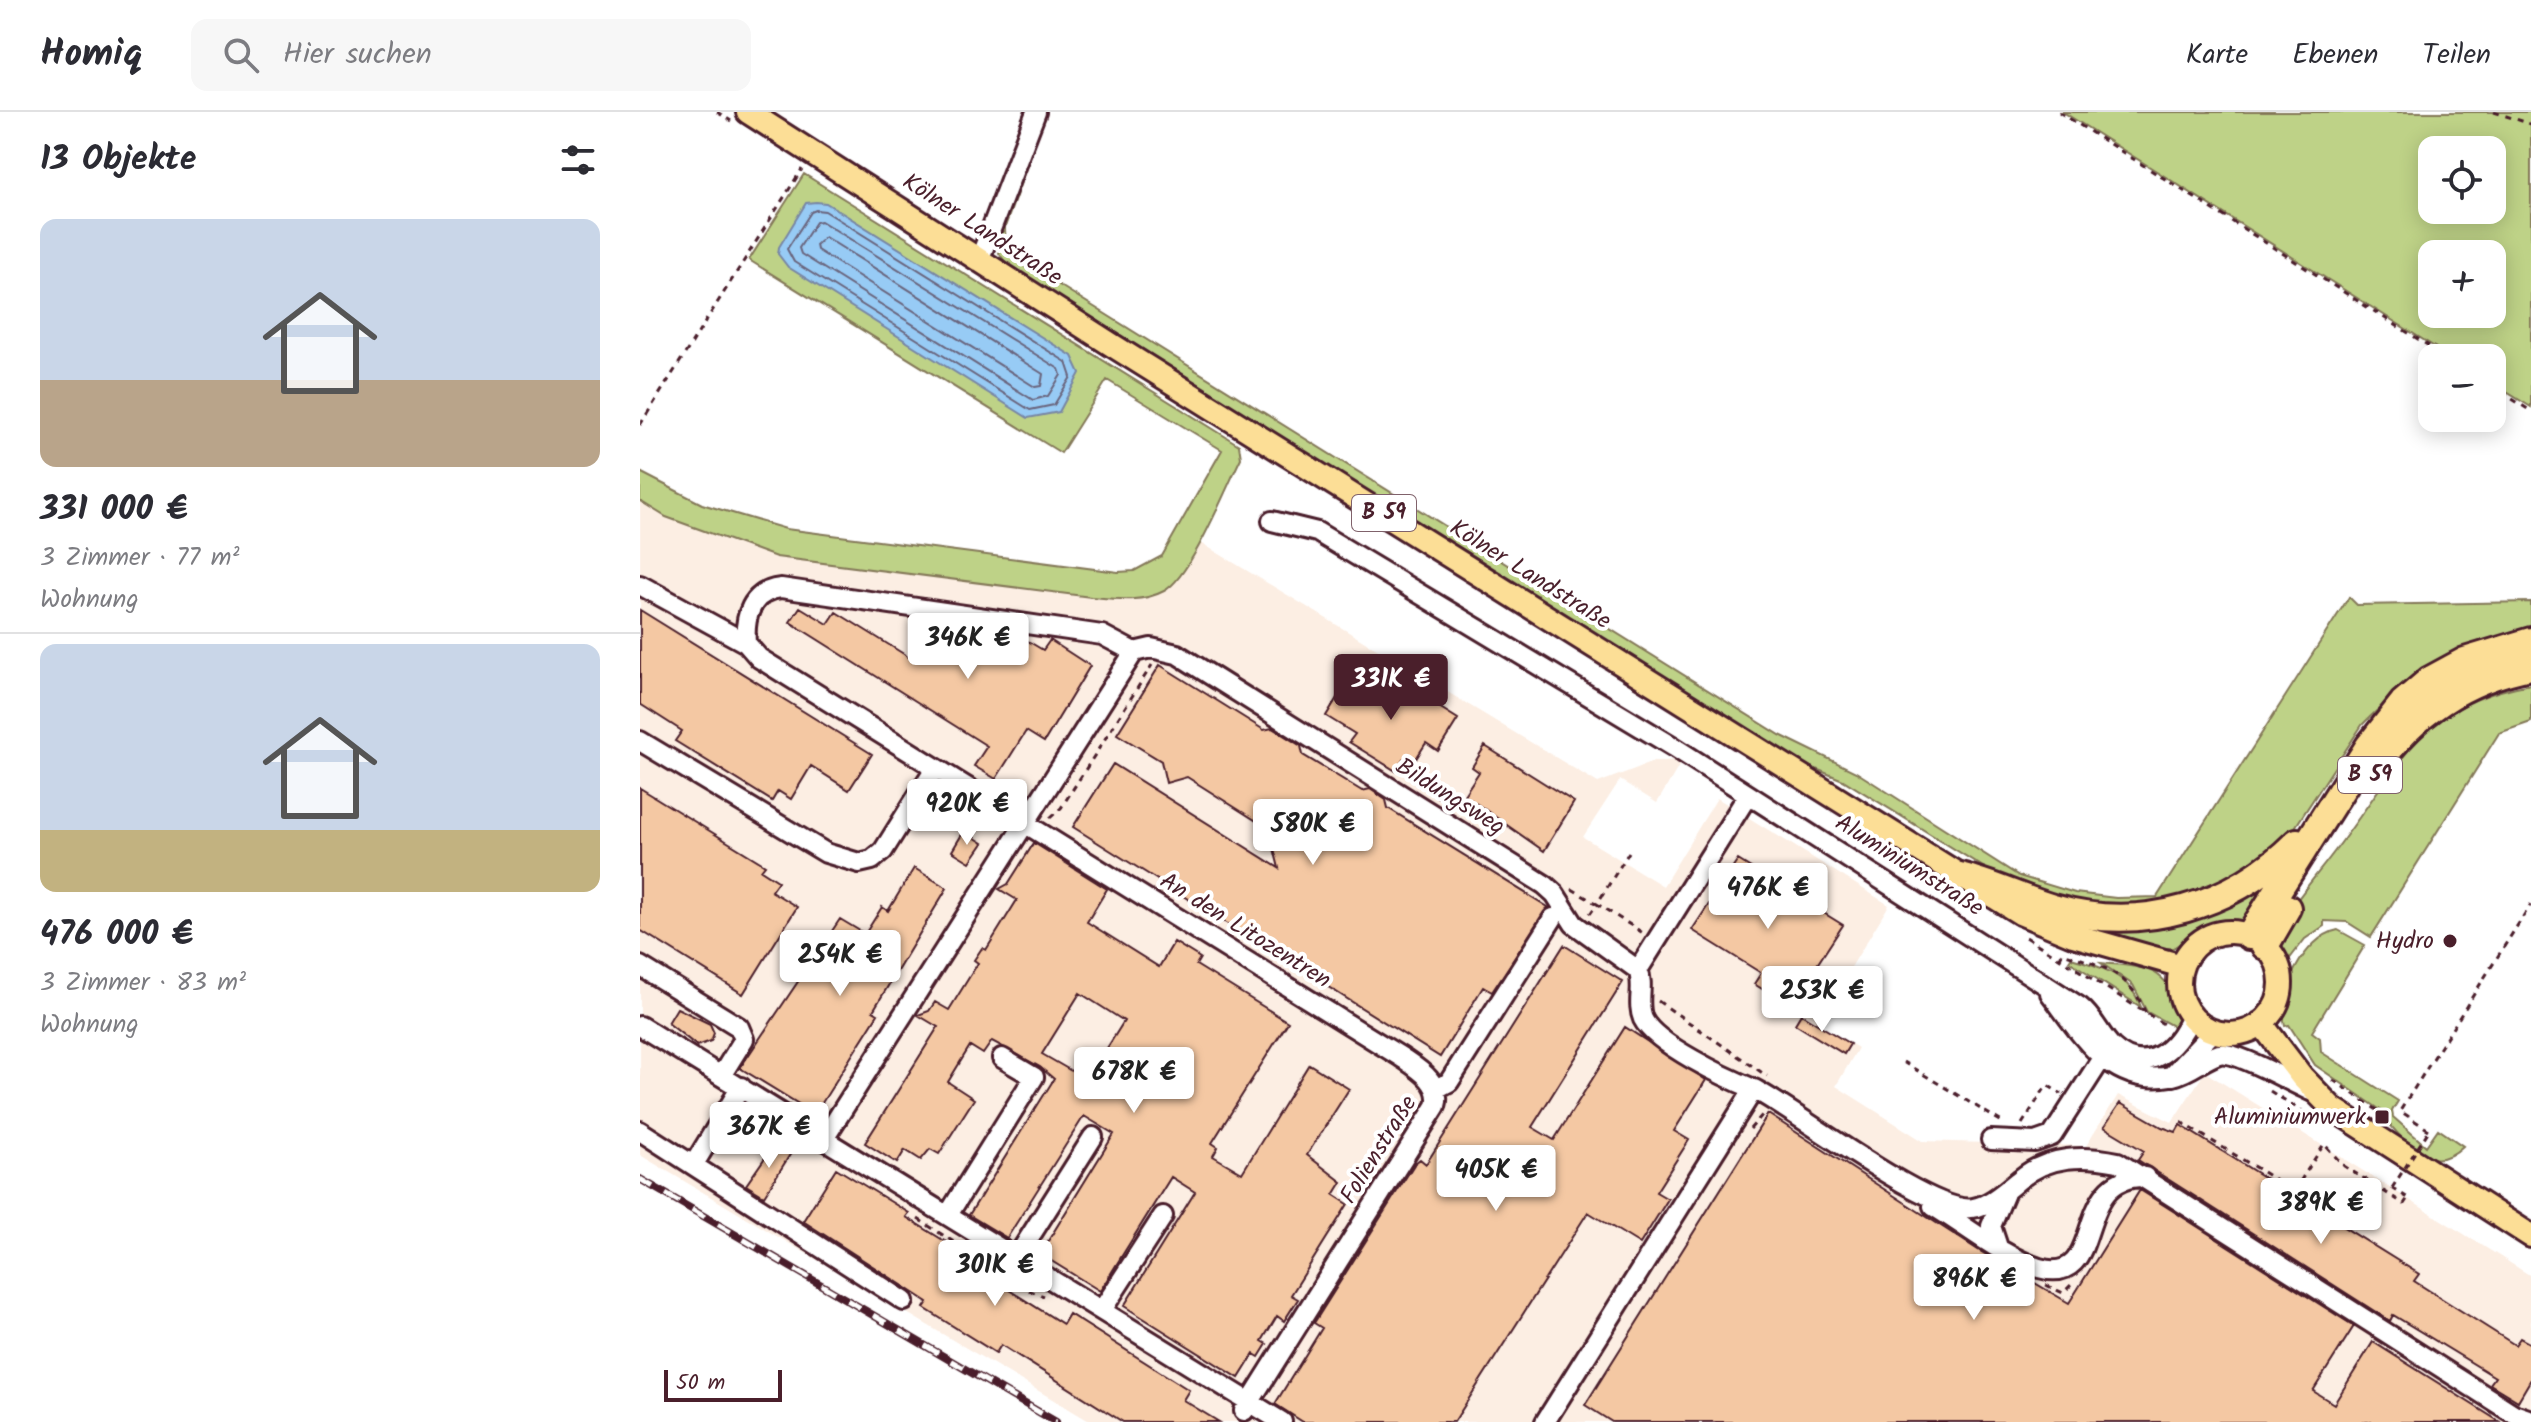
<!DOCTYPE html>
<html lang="de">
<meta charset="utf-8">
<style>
:root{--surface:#fff;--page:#f7f7f7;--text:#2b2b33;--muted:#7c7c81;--line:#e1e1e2;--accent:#4a1f2b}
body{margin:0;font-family:Kalam,sans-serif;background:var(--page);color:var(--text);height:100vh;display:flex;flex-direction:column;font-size:30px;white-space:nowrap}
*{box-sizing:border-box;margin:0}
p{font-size:26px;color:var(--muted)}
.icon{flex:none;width:44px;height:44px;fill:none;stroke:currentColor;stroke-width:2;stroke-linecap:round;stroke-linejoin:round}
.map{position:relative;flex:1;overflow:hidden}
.side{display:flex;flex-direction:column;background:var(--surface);width:640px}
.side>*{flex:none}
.fabs{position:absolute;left:1778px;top:24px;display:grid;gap:16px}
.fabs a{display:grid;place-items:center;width:88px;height:88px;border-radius:16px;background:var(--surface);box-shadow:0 4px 20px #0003;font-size:40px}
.scale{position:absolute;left:24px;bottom:20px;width:118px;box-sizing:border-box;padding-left:8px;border:4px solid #4a1f2b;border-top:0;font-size:22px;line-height:28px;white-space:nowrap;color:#4a1f2b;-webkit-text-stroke:6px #fff;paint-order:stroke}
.price{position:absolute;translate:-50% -68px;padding:0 18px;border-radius:8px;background:#fff;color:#222;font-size:26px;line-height:52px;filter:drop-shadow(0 2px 4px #0008)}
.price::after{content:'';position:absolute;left:50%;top:48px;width:24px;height:18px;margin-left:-12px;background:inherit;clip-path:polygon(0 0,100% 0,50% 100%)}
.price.current{background:var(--accent);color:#fff}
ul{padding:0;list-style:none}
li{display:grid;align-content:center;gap:16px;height:424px;padding:0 40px}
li+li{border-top:2px solid var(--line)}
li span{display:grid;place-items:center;height:248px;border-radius:16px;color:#555}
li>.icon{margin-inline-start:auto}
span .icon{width:144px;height:144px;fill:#fffc;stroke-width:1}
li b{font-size:34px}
h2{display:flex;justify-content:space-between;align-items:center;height:96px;padding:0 40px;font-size:34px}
header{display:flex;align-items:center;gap:48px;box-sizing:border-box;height:112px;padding:0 40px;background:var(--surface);border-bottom:2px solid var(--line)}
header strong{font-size:38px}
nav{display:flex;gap:44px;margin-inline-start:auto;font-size:28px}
.search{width:560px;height:72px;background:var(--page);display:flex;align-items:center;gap:20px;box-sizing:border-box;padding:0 28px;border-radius:16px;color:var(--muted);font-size:30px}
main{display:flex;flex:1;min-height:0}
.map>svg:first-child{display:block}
.built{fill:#fceee3}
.green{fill:#bed287;stroke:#847859;stroke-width:2;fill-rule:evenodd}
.water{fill:#97cbf5;stroke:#7886a4;stroke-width:2}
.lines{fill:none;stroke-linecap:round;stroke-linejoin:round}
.shore{stroke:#69647c;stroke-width:2}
.building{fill:#f4c8a3;stroke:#4a1f2b;stroke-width:2;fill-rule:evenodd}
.minor-casing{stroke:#4a1f2b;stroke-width:24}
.major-casing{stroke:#4a1f2b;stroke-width:28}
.highway-casing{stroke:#4a1f2b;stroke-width:32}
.path{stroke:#4a1f2b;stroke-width:3;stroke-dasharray:6 6;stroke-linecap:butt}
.minor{stroke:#fff;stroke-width:18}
.major{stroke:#fcde96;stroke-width:22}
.highway{stroke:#fcde96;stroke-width:26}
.rail-casing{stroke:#4a1f2b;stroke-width:8}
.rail{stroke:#fff;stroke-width:5;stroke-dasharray:15;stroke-linecap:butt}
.path-bridge{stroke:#4a1f2b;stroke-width:3;stroke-dasharray:6 6;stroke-linecap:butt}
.poi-dot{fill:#4a1f2b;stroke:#fff;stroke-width:3}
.labels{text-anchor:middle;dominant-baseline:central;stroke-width:8;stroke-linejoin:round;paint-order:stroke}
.shield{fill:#fff;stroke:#80626b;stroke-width:2}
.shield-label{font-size:22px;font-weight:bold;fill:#4a1f2b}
.street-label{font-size:24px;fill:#4a1f2b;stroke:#fff}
.poi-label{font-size:24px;fill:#4a1f2b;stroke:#fff;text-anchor:end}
</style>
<header>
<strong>Homiq</strong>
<div class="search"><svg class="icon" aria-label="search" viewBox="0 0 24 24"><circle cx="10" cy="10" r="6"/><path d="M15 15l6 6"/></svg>Hier suchen</div>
<nav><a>Karte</a><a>Ebenen</a><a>Teilen</a></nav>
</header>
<main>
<section class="side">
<h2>13 Objekte<svg class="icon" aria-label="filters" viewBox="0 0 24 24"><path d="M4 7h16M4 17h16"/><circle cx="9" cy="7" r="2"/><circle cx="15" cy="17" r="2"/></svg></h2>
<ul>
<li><span style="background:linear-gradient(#c9d6e8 65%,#b9a48a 0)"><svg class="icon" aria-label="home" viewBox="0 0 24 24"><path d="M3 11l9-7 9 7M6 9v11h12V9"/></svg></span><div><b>331 000 €</b><p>3 Zimmer · 77 m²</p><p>Wohnung</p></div></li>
<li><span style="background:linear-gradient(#c9d6e8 75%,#c2b280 0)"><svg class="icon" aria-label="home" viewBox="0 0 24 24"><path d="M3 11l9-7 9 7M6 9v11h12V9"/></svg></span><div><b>476 000 €</b><p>3 Zimmer · 83 m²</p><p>Wohnung</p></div></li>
</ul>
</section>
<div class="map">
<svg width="1891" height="1310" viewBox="0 0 1891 1310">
<rect width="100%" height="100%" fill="#fff"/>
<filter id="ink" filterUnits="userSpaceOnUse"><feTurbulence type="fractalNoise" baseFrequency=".0125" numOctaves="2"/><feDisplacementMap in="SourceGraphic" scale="16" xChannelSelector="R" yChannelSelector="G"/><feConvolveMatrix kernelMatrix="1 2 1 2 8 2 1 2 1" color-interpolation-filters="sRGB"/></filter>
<g filter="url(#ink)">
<path class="built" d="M0,389L26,405L136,445L492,488L525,479L558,429L958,671L1013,650L1036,648L1039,654L1017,691L980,668L943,725L1023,774L1077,686L1249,793L1177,911L1218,936L1196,974L1283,1029L1446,1034L1478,983L1532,1010L1565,960L1891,1164V1310H451L0,1043Z"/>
<path class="green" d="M402,0H406L365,115C364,150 384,154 411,168L1140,623L1216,660L1379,764L1435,781L1476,786L1517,785L1709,485L1717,493L1891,490V515C1832,530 1764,569 1722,613L1648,726L1623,750L1545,789L1445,795L1361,766L1203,668L1156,649L366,151L359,141L357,121Z
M1423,0H1891V295L1852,271V246H1812ZM1792,38H1852V98H1792ZM1792,142H1852V202H1792Z
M164,62L599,333L601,346C586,376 551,465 524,479C502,491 474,487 451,485L136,445L26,405L0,389V360L62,392L146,417L478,460L494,459L522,444L582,338L467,268L421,341L109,148Z
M1891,572V610L1859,621L1731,825L1707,810L1684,809V814L1665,827L1648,849L1640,833L1646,804C1665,775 1688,750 1708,721C1765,643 1787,590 1891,572Z
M1652,742L1610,807L1564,816L1533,836H1519L1439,812H1475Z
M1698,818L1725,833L1672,920L1680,926L1681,940L1758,989L1752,999L1753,1005L1786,1034L1798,1017L1823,1034C1790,1066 1766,1030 1743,1005L1745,1001L1675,953L1649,913L1645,914C1636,882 1664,825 1698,818Z
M1431,846C1462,855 1489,862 1501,895L1429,849Z
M1461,851C1492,854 1524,852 1534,887C1538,898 1540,905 1538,917L1507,900L1493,873Z"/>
<path class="water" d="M176,90L186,91L432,244L440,261L419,300L388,306L148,155L138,142L139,135L166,91Z"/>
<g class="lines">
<path class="shore" d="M176,98L185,99L426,250L431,265L414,293L390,298L154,150L147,137L171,100Z
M181,109L419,257L421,263L408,284L393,288L161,142L159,136L176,110Z
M185,125L403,262L401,274L395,275L177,138L176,133Z"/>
</g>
<path class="building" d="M160,495L188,512L196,500L275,549L297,514L319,527L325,517L347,531L353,521L375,535L381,525L403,538L410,528L450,554L404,630L386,619L356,667L334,654L347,634L150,510Z
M0,498L232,642L209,678L171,654L151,687L138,679L132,689L35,629L42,619L0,592Z
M520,553L624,618L632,616L661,634L663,643L722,679L730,677L746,688L748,696L908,795L852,880L843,875L800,945L433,715L473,652L639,756L629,717L547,665L526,671L521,649L477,622Z
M711,563L749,587L759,570L818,607L798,639L786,631L772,653L763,647L756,659L709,630L715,622L686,604Z
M845,634L934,690L904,739L824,683L839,660L832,655Z
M0,676L125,753L121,758L138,769L131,779L157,795L103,882L0,818Z
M324,719L343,731L330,750L312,739Z
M394,731L467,777L447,810L519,855L534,830L560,846L556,853L648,910L572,1031L578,1035L573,1044L602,1061L669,952L709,977L667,1043L702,1070L694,1083L708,1092L651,1183L658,1187L644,1209L637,1204L622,1229L627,1232L619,1245L614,1242L599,1266L484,1194L555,1080L531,1065L460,1179L400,1142L474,1022L444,1004L367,1126L329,1103L414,967L400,955L352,929L343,942L330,934L308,970L334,987L299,1042L290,1037L281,1048L265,1038L257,1051L225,1031L298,915L278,903L289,899L295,890L309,898L338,851L334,848L342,836L346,838L377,788L359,777L368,772ZM440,881L484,909L447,968L402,942Z
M1098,748L1203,813L1150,894L1114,872L1121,861L1052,818Z
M274,756L307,776L233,899L238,902L175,1002L100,956L200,807L225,822L242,795L248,799Z
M924,833L983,870L892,1015L914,1028L985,915L1066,968L1034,1019L1049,1028L1016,1080L1028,1087L1000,1132L948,1100L814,1310H663L635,1292L682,1216L674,1211L775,1051L780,1047L786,1052Z
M37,896L70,912L74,921L71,929L57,934L28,911Z
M1161,902L1210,932L1204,942L1155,912Z
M1480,991L1522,1015L1536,1020L1540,1013L1779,1162L1774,1169L1875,1233L1880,1226L1891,1232V1267L1878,1289L1850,1272L1855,1265L1753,1203L1750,1209L1498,1048L1504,1039L1464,1015Z
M1128,1002L1338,1138L1429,1191L1500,1078L1714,1214L1673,1279L1694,1292L1733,1230L1860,1310H972L945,1293Z
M135,1031L151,1041L124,1084L106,1073Z
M196,1056L269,1101L266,1105L311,1133L307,1139L423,1212L429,1202L549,1278L543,1288L579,1310H483L361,1233L356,1241L284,1196L288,1190L163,1109Z"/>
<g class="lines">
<g class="minor-casing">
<path id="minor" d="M340,146L396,0
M632,409L677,420L1034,635L1440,895C1454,906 1459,922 1472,935C1507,967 1537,936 1551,904
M0,473L106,531L119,546L761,945C777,956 803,971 796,994L604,1299
M106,531C104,505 111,479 141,476L462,523L494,540
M494,540L511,536L537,542L905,773L915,782L934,812L998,858
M0,629L186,741L219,751L232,748L243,739L295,656
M0,854L99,915L104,927L81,964
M1410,881C1442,923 1470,975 1531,964L1574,919
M0,914L642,1310
M1533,964C1551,960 1563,947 1579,942C1596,938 1653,972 1673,980
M796,977L809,970L913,806
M1114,977C1158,1000 1292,1103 1333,1096C1351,1093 1366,1078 1380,1067C1409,1043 1444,1043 1478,1050L1874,1302L1891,1308
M0,1019L264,1189
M184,1027L494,540
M1351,1028L1395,1030L1412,1024L1462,946
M54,1052L101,975
M1293,1094C1326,1114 1362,1144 1399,1156C1468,1176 1429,1063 1505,1065
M308,1103L394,965L362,946
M1358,1135L1351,1114L1365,1081
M377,1145L453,1025
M462,1198L523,1104
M905,1310L1114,977C1087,966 1016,933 1003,907C996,890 1005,874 998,858L1108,683"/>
</g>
<g class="major-casing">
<path id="major" d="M108,0L472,233L1380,801L1433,823L1542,854
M1539 871a51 51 0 1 1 102 0a51 51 0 1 1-102 0Z
M1621,911L1662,965L1692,996L1891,1124"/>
</g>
<g class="highway-casing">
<path id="highway" d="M1734,657C1774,601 1823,567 1891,554
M1320,764C1352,772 1382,787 1413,796C1502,822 1593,794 1657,730
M1609,824L1729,634L1763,591L1790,568L1825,549L1891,529
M1625,834L1647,796"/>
</g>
<path class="path" d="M77,0L91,9
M1419,0L1808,246
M1854,0L1891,12
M1852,274L1891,299
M0,313L162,57
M797,686L804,675L829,690V697L849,710L852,721
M410,706L421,696L512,553
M989,740L957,792L1003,821
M932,777L957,792L950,802
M1386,825L1525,913
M1420,847L1422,841C1462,853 1490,861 1506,902
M1018,889L1127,964
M1263,950L1362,1010
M1693,968L1743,1002
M1630,979L1678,1009
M1541,1010L1654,1079L1684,1032L1704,1054L1764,1092L1768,1086
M1382,1012L1407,973L1422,982
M1110,1017L1123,1002
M1789,1018L1760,999L1891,792
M1752,1076L1768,1086
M278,1107L390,1179L404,1184
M1406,1173L1423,1181L1434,1170"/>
<use href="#minor" class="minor"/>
<use href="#major" class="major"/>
<use href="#highway" class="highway"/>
<g class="rail-casing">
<path id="rail" d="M0,1067L416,1310"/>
</g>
<use href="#rail" class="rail"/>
<path class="path-bridge" d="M1752,1076L1789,1018"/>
</g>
</g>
<g class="poi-dot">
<circle cx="1810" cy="829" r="8"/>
<rect x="1734" y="997" width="16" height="16" rx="4"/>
</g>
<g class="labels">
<g class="shield">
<rect x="712" y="383" width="64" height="36" rx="6"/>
<rect x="1698" y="645" width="64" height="36" rx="6"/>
</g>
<g class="shield-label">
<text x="744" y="401">B 59</text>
<text x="1730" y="663">B 59</text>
</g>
<g class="street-label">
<text transform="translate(342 118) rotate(33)">Kölner Landstraße</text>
<text transform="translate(890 463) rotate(32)">Kölner Landstraße</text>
<text transform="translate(810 685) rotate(32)">Bildungsweg</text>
<text transform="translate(1269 754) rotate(32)">Aluminiumstraße</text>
<text transform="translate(605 819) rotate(32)">An den Litozentren</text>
<text transform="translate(739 1038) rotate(-58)">Folienstraße</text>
</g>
<g class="poi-label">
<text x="1794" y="829">Hydro</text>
<text x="1726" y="1005">Aluminiumwerk</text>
</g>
</g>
</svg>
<div class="fabs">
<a><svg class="icon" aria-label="locate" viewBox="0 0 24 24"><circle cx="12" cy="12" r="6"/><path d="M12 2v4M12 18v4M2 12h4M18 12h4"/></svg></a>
<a>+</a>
<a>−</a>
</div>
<div class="scale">50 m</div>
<b class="price" style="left:328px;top:569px">346K €</b>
<b class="price current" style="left:751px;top:610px">331K €</b>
<b class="price" style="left:327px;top:735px">920K €</b>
<b class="price" style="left:673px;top:755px">580K €</b>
<b class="price" style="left:1128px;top:819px">476K €</b>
<b class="price" style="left:200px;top:886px">254K €</b>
<b class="price" style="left:1182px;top:922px">253K €</b>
<b class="price" style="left:494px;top:1003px">678K €</b>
<b class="price" style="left:129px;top:1058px">367K €</b>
<b class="price" style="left:856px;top:1101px">405K €</b>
<b class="price" style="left:1681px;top:1134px">389K €</b>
<b class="price" style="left:355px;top:1196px">301K €</b>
<b class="price" style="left:1334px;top:1210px">896K €</b>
</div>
</main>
